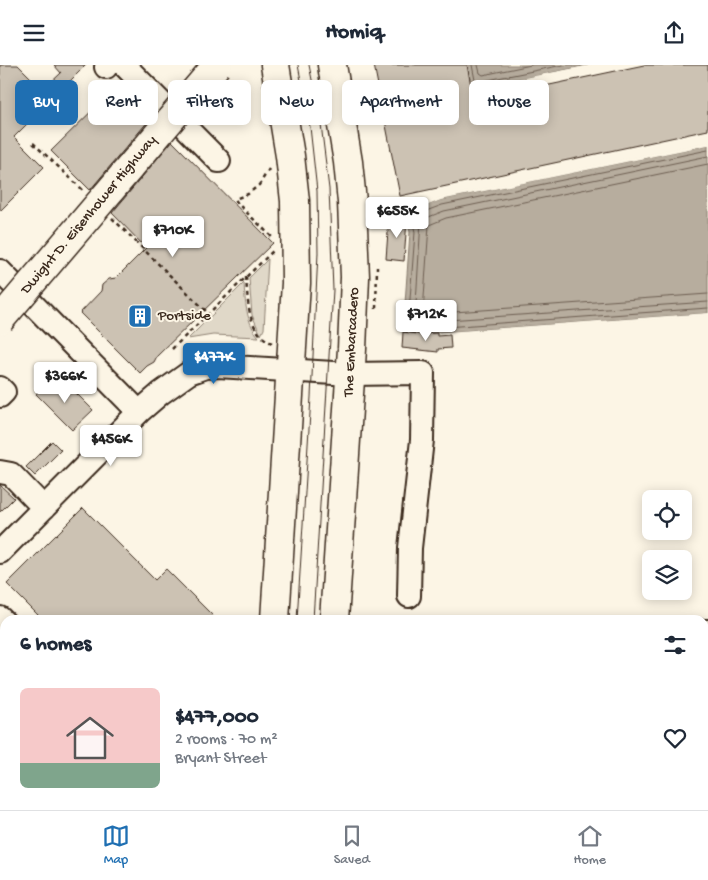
<!DOCTYPE html>
<meta charset="utf-8">
<style>
:root{--surface:#fff;--page:#f6f6f7;--text:#1f2937;--muted:#747a83;--line:#e0e1e3;--accent:#1f6fb2}
body{margin:0;font-family:"Gochi Hand",sans-serif;background:var(--page);color:var(--text);height:100vh;display:flex;flex-direction:column;font-size:19px;white-space:nowrap}
*{box-sizing:border-box;margin:0}
p{font-size:16px;color:var(--muted)}
.icon{flex:none;width:28px;height:28px;fill:none;stroke:currentColor;stroke-width:2;stroke-linecap:round;stroke-linejoin:round}
.map{position:relative;flex:1;overflow:hidden}
.sheet{position:absolute;left:0px;top:550px;width:709px;height:195px;display:flex;flex-direction:column;background:var(--surface);border-radius:15px 15px 0 0;box-shadow:0 2px 12px #0003}
.sheet>*{flex:none}
.guide{position:absolute;left:15px;top:15px;width:679px;height:45px;display:flex;gap:10px}
.fabs{position:absolute;left:642px;top:425px;display:grid;gap:10px}
.fabs a{display:grid;place-items:center;width:50px;height:50px;border-radius:8px;background:var(--surface);box-shadow:0 2px 12px #0003;font-size:25px}
.price{position:absolute;translate:-50% -42px;padding:0 11px;border-radius:5px;background:#fff;color:#222;font-size:16px;line-height:32px;filter:drop-shadow(0 1px 2px #0008)}
.price::after{content:'';position:absolute;left:50%;top:30px;width:15px;height:11px;margin-left:-8px;background:inherit;clip-path:polygon(0 0,100% 0,50% 100%)}
.price.on{background:var(--accent);color:#fff}
ul{padding:0;list-style:none}
li{display:flex;align-items:center;gap:15px;height:125px;padding:0 20px}
li+li{border-top:1px solid var(--line)}
li span{display:grid;place-items:center;flex:none;width:140px;height:100px;border-radius:8px;color:#555}
li>.icon{margin-inline-start:auto}
span .icon{width:60px;height:60px;fill:#fffc;stroke-width:1}
li b{font-size:21px}
h2{display:flex;justify-content:space-between;align-items:center;height:60px;padding:0 20px;font-size:21px}
.tag{padding:0 18px;border-radius:8px;background:var(--surface);box-shadow:0 2px 12px #0003;font-size:18px;line-height:45px}
.tag.on{background:var(--accent);color:#fff}
header{display:flex;justify-content:space-between;align-items:center;height:65px;padding:0 20px;background:var(--surface);font-size:22px;font-weight:700}
.dock{display:flex;justify-content:space-around;align-items:center;height:70px;border-top:1px solid var(--line);background:var(--surface);font-size:14px;color:var(--muted)}
.dock a{display:grid;justify-items:center;gap:2px}
.dock .on{color:var(--accent)}
.map>svg:first-child{display:block}
.green{fill:#e0d8c8;stroke:#8e8173}
.water{fill:#b7ad9e;stroke:#85796b}
.pier{fill:#fcf5e5}
.lines{fill:none;stroke-linecap:round;stroke-linejoin:round}
.shore{stroke:#6d5e51;stroke-width:1}
.building{fill:#ccc2b3;stroke:#3b2a1e}
.minor-casing{stroke:#3b2a1e;stroke-width:26}
.major-casing{stroke:#3b2a1e;stroke-width:31}
.path{stroke:#3b2a1e;stroke-width:2.5;stroke-dasharray:4 4;stroke-linecap:butt}
.minor{stroke:#fcf5e5;stroke-width:22}
.major{stroke:#fcf5e5;stroke-width:28}
.tram{stroke:#3b2a1e;stroke-width:1}
.highway-bridge-casing{stroke:#3b2a1e;stroke-width:31;stroke-linecap:butt}
.highway-bridge{stroke:#fcf5e5;stroke-width:28}
.labels{text-anchor:middle;dominant-baseline:central;stroke-width:4;stroke-linejoin:round;paint-order:stroke}
.street-label{font-size:15px;fill:#3b2a1e;stroke:#fcf5e5}
.poi-label{font-size:15px;fill:#3b2a1e;stroke:#fcf5e5;text-anchor:start}
</style>
<header><svg class="icon" aria-label="menu" viewBox="0 0 24 24"><path d="M4 6h16M4 12h16M4 18h16"/></svg>Homiq<svg class="icon" aria-label="share" viewBox="0 0 24 24"><path d="M12 15V3M7 8l5-5 5 5M5 13v7h14v-7"/></svg></header>
<div class="map">
<svg width="708" height="745" viewBox="0 0 708 745">
<rect width="100%" height="100%" fill="#fcf5e5"/>
<filter id="ink" filterUnits="userSpaceOnUse"><feTurbulence type="fractalNoise" baseFrequency=".02" numOctaves="2"/><feDisplacementMap in="SourceGraphic" scale="10" xChannelSelector="R" yChannelSelector="G"/><feConvolveMatrix kernelMatrix="1 2 1 2 8 2 1 2 1" color-interpolation-filters="sRGB"/></filter>
<g filter="url(#ink)">
<path class="green" d="M268,194L264,264L261,270L252,250L249,213Z
M244,218C245,236 246,258 259,272L213,270L188,274Z"/>
<path class="water" d="M467,0H588L472,24Z
M708,80V248L418,269L403,267L410,167L406,149L441,135Z
M704,672H708V745H368V740H704Z"/>
<path class="pier" d="M467,0L472,23L591,0L589,2L472,26Z
M708,77V80L441,135L406,149L405,146L440,133Z
M708,248V250L418,271L403,267L418,269Z"/>
<g class="lines">
<path class="shore" d="M472,0L475,15L478,17L563,0
M478,0L480,8L483,10L531,0
M708,85L442,140L413,151L412,154L415,167L408,261L410,263L418,264L708,243
M708,91L444,146L421,155L415,255L419,257L708,237
M708,99L446,153L429,160L423,247L426,249L708,229"/>
</g>
<path class="building" d="M0,0H18L43,25L61,8L54,0H86L14,72L44,102L0,146Z
M374,0H467L474,36L644,0H708V65L400,131Z
M117,21L150,54L90,125L51,86Z
M172,76L273,178L157,291L154,297L147,301L140,308L80,248L101,226L102,220L109,214L116,213L146,183L112,148Z
M389,153L407,154L404,196L386,194Z
M403,267L418,269L437,268V271L450,270L451,283L438,284V287L402,283Z
M50,315L58,324L65,317L93,345L72,365L36,329Z
M52,376L61,385L35,411L26,402Z
M0,420L14,433L0,447Z
M83,443L155,515L166,504L217,555H43L7,519Z"/>
<g class="lines">
<g class="minor-casing">
<path id="minor" d="M124,0L219,96
M106,2L107,0
M0,206L139,347
M0,323L4,327L0,331
M0,407L11,409L44,443
M0,487L139,347L161,328L189,308L206,302L218,301L350,309L423,308L422,375L410,483L409,531
M0,553L5,558
M704,566H708
M704,666L708,665"/>
</g>
<g class="major-casing">
<path id="major" d="M275,0L290,91L295,136L296,218L275,555
M332,0L348,97L352,137L355,212L352,284L334,555
M263,745V740
M322,745L323,740"/>
</g>
<path class="path" d="M33,78L83,125
M269,104L259,120L248,129L235,134L238,139L274,174
M112,153L209,249
M246,212C248,236 247,267 272,278
M376,244L377,202
M172,284L275,184
M209,745L212,740"/>
<use href="#minor" class="minor"/>
<use href="#major" class="major"/>
<path class="tram" d="M309,0L321,59L329,124L333,225L313,555
M297,555L311,332L318,188L317,126L310,62L298,0
M284,745L285,740
M301,745L302,740"/>
<g class="highway-bridge-casing">
<path id="highway-bridge" d="M0,255L217,0"/>
</g>
<use href="#highway-bridge" class="highway-bridge"/>
</g>
</g>
<defs>
<g id="building-square" transform="scale(1.25)"><rect x="-9" y="-9" width="18" height="18" rx="4" fill="#1f6fb2" stroke="#fcf5e5"/><path d="M-4-6H4V6H1V3H-1V6H-4ZM-2.5-4.3h1.7v1.8h-1.7ZM.8-4.3h1.7v1.8H.8ZM-2.5-1h1.7V.8h-1.7ZM.8-1h1.7V.8H.8Z" fill="#fff"/></g>
</defs>
<g fill-rule="evenodd">
<use href="#building-square" x="140" y="251"/>
</g>
<g class="labels">
<g class="street-label">
<text transform="translate(89 150) rotate(-50)">Dwight D. Eisenhower Highway</text>
<text transform="translate(352 277) rotate(-87)">The Embarcadero</text>
</g>
<g class="poi-label">
<text x="158" y="251">Portside</text>
</g>
</g>
</svg>
<div class="fabs">
<a><svg class="icon" aria-label="locate" viewBox="0 0 24 24"><circle cx="12" cy="12" r="6"/><path d="M12 2v4M12 18v4M2 12h4M18 12h4"/></svg></a>
<a><svg class="icon" aria-label="layers" viewBox="0 0 24 24"><path d="M12 4l9 5-9 5-9-5zM3 14l9 5 9-5"/></svg></a>
</div>
<b class="price" style="left:397px;top:174px">$655K</b>
<b class="price" style="left:173px;top:193px">$710K</b>
<b class="price" style="left:426px;top:277px">$712K</b>
<b class="price on" style="left:214px;top:320px">$477K</b>
<b class="price" style="left:65px;top:339px">$366K</b>
<b class="price" style="left:111px;top:402px">$456K</b>
<div class="guide">
<a class="tag on">Buy</a>
<a class="tag">Rent</a>
<a class="tag">Filters</a>
<a class="tag">New</a>
<a class="tag">Apartment</a>
<a class="tag">House</a>
</div>
<section class="sheet">
<h2>6 homes<svg class="icon" aria-label="filters" viewBox="0 0 24 24"><path d="M4 7h16M4 17h16"/><circle cx="9" cy="7" r="2"/><circle cx="15" cy="17" r="2"/></svg></h2>
<ul>
<li><span style="background:linear-gradient(#f6c9c9 75%,#7fa58c 0)"><svg class="icon" aria-label="home" viewBox="0 0 24 24"><path d="M3 11l9-7 9 7M6 9v11h12V9"/></svg></span><div><b>$477,000</b><p>2 rooms · 70 m²</p><p>Bryant Street</p></div><svg class="icon" aria-label="heart" viewBox="0 0 24 24"><path d="M12 20l-8-8c-3-5 5-10 8-4 3-6 11-1 8 4z"/></svg></li>
</ul>
</section>
</div>
<nav class="dock">
<a class="on"><svg class="icon" aria-label="map" viewBox="0 0 24 24"><path d="M3 6l6-2 6 2 6-2v14l-6 2-6-2-6 2zM9 4v14M15 6v14"/></svg>Map</a>
<a><svg class="icon" aria-label="saved" viewBox="0 0 24 24"><path d="M7 4h10v16l-5-4-5 4z"/></svg>Saved</a>
<a><svg class="icon" aria-label="home" viewBox="0 0 24 24"><path d="M3 11l9-7 9 7M6 9v11h12V9"/></svg>Home</a>
</nav>
